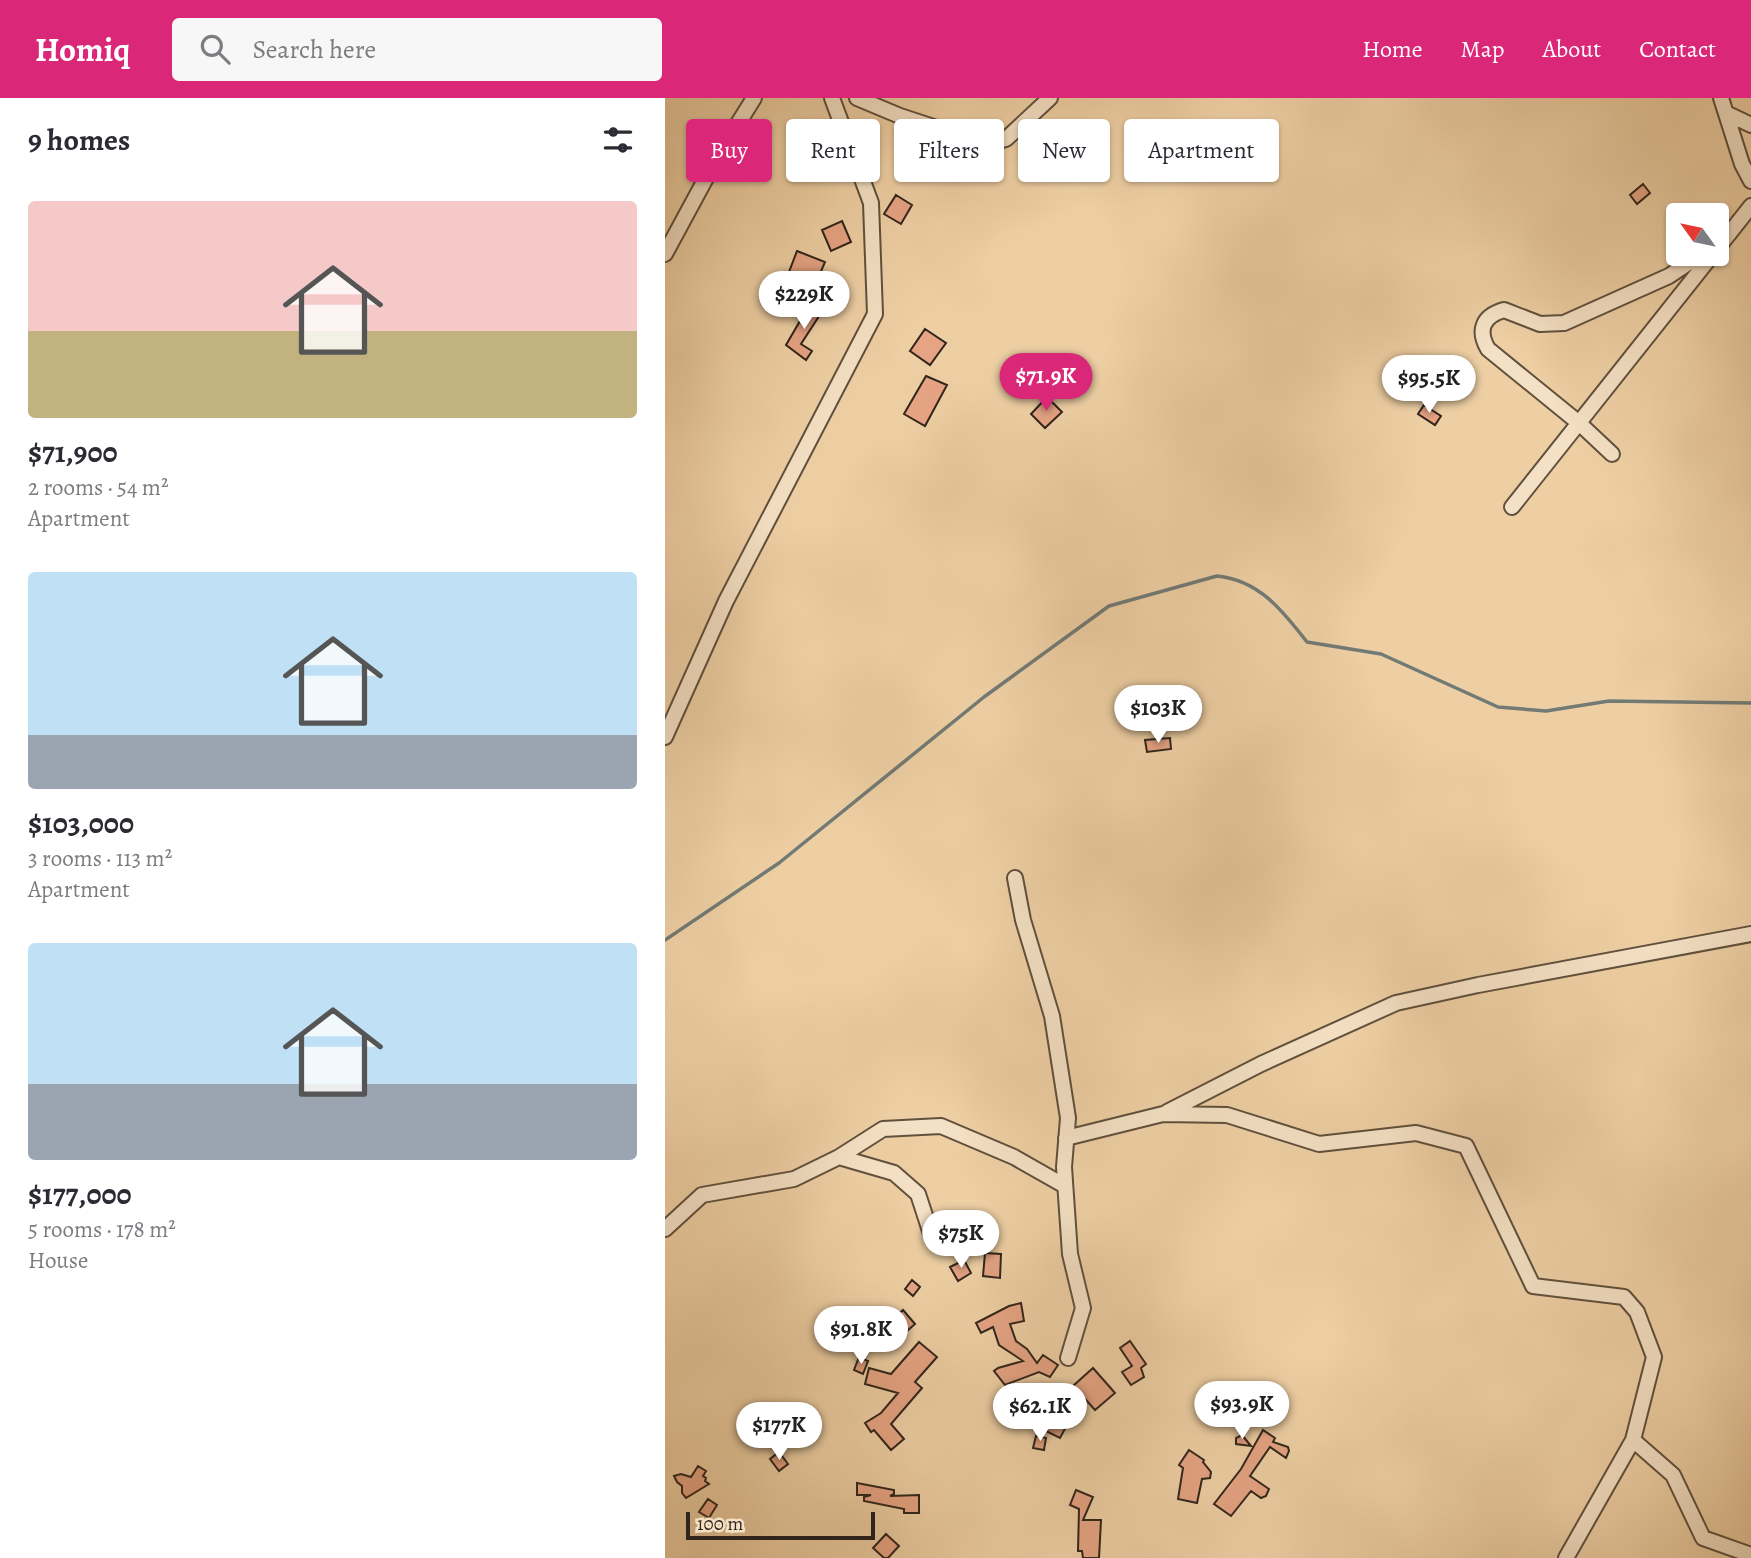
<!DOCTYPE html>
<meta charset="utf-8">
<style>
:root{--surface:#fff;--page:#f7f7f7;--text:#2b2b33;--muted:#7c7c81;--accent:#db2777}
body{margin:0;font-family:Alegreya,serif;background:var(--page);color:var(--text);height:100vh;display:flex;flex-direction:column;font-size:26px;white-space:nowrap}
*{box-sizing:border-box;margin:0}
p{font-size:23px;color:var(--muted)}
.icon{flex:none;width:38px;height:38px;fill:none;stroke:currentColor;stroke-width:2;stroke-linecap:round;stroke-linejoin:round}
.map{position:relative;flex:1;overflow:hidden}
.drawer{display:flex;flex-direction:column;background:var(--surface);width:665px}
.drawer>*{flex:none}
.top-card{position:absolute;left:21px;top:21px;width:665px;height:63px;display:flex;gap:14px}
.needle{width:46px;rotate:303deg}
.buttons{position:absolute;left:1001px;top:105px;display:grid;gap:14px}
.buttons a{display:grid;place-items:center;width:63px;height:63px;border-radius:7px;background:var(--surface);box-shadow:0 2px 5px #0004;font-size:35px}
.scale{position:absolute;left:21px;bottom:18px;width:189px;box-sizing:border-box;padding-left:7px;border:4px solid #31251b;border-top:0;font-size:19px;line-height:24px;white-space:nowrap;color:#31251b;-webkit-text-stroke:5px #f4e0c4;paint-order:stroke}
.price{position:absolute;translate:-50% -60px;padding:0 16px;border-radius:24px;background:#fff;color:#222;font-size:23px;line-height:46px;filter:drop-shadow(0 2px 4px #0008)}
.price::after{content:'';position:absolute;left:50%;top:42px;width:21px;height:16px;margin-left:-10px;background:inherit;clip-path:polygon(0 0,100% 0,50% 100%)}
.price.selected{background:var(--accent);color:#fff}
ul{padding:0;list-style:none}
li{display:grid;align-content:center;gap:14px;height:371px;padding:0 28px}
li span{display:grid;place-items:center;height:217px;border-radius:7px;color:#555}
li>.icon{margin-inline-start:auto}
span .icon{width:126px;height:126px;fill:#fffc;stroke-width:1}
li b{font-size:30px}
h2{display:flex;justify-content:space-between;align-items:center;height:84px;padding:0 28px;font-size:30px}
.pill{padding:0 24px;border-radius:7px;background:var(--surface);box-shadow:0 2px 5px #0004;font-size:24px;line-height:63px}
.pill.selected{background:var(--accent);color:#fff}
header{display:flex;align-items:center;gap:42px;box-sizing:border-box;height:98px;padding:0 35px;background:var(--accent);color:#fff}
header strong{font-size:33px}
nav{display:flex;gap:38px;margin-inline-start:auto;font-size:24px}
.search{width:490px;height:63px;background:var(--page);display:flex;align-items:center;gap:18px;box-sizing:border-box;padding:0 24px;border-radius:7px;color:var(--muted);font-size:26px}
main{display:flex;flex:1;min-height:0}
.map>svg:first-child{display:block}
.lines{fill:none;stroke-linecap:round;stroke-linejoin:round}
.stream{stroke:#727a75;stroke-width:3.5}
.building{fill:#e6a484;stroke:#31251b;stroke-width:2}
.minor-casing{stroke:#60503d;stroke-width:18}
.minor{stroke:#f4e0c4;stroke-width:14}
</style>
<header>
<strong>Homiq</strong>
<div class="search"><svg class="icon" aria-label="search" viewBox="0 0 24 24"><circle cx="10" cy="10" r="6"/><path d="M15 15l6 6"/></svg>Search here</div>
<nav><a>Home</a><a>Map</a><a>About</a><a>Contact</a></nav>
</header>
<main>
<section class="drawer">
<h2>9 homes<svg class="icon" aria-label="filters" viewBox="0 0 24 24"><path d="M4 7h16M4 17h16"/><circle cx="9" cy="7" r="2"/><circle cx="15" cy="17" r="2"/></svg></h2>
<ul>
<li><span style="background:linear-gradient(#f6c9c9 60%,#c2b280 0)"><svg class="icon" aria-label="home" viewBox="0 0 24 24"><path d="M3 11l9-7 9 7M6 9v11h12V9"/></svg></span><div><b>$71,900</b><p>2 rooms · 54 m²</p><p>Apartment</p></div></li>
<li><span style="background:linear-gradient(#bfe0f5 75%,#9aa5b1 0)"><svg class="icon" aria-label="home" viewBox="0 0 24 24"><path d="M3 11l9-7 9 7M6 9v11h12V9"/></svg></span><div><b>$103,000</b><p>3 rooms · 113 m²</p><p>Apartment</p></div></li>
<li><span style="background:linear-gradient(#bfe0f5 65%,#9aa5b1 0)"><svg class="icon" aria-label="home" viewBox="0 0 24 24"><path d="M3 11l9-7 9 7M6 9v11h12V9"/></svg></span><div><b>$177,000</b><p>5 rooms · 178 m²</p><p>House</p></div></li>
</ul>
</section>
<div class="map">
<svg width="1086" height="1460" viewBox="0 0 1086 1460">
<rect width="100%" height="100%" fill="#eecfa4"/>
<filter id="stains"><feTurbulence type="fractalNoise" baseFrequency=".00286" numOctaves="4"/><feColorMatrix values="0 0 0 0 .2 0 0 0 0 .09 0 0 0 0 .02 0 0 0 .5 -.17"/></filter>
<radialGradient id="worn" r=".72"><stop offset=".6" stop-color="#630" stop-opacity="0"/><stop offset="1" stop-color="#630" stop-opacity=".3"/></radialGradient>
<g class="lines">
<path class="stream" d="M0,842L114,765L319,599L444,508L552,478C594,482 618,513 642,544L716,556L833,609L881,613L944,603L1086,605"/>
</g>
<path class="building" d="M978,86L985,95L972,106L965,97Z
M231,97L247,107L236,126L219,116Z
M177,123L186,144L166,153L157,132Z
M132,153L160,164L151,185L124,174Z
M146,204L158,212L136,246L147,253L141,262L121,247Z
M260,231L281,245L265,267L245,253Z
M261,278L282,287L260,328L239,316Z
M382,299L397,314L380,330L366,316Z
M759,307L776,318L770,327L753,316Z
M505,640L506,651L482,654L480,642Z
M320,1155L336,1156L335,1180L318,1178Z
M299,1162L306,1175L293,1183L285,1169Z
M247,1182L255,1189L248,1198L240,1191Z
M356,1205L359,1223L345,1226L351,1243L362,1251L372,1265L378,1257L393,1267L385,1279L374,1274L340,1287L329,1273L333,1270L358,1263L334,1247L328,1229L316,1235L311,1225L344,1208Z
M238,1212L250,1226L231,1243L219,1229Z
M465,1243L481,1266L476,1270L479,1279L466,1287L457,1274L467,1268L455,1250Z
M254,1244L272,1259L250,1284L257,1290L226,1326L239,1341L226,1352L209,1332L206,1334L200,1325L216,1315L233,1295L200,1286L204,1270L226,1276Z
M194,1259L203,1263L198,1276L189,1272Z
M428,1270L450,1295L430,1312L414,1294L407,1303L398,1297Z
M390,1317L403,1325L395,1340L381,1333Z
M598,1332L610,1340L608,1344L623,1349L624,1353L621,1360L605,1349L585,1378L604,1391L601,1398L596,1400L586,1393L566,1418L549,1406L576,1371Z
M577,1337L586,1348L571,1346V1340Z
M371,1338L381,1340L379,1352L368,1350Z
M524,1352L539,1362L538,1364L546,1374L545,1380L537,1381L532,1405L513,1401L518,1370L514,1367Z
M114,1354L123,1366L114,1373L105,1361Z
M33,1368L41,1373L38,1378L41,1380L40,1383L44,1386L21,1400L17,1395V1388L12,1384L9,1378L16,1376L26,1379Z
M192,1385L229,1392V1396L225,1398L254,1397V1415H239V1411L199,1403V1399L206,1397H192Z
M411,1392L428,1399L418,1422H436L434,1460H418L417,1453H413L414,1411L405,1407Z
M43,1401L52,1407L44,1420L34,1414Z
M221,1436L234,1448L223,1460H219L208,1450Z"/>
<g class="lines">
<g class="minor-casing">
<path id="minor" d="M192,0L235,18L320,46L341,41L385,0
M1056,0L1077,66L1086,83
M1061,15L1086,27
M1052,151L1086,108
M0,156L54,56L89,0
M947,356L914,325L823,251C812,232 818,218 839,212L875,226L899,225L1004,178L1037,156
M847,409L1048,156
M0,639L61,503L210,216L206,105L167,0
M350,780L358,822L387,918L403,1020L399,1069L405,1156L418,1210L403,1260
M502,1014L596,966L731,905L813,887L1086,836
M401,1040L498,1016L562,1017L654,1046L751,1035L801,1048L868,1188L959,1199L972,1214L989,1259L968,1342L901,1460
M0,1131L37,1097L129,1081L174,1059
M268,1142L253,1096L229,1075L174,1059L218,1031L276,1028L349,1059L400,1088
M968,1342L1008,1377L1038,1440L1086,1457"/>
</g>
<use href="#minor" class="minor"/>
</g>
<rect width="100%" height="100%" filter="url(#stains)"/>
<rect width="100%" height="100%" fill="url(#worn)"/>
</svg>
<div class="buttons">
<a><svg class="needle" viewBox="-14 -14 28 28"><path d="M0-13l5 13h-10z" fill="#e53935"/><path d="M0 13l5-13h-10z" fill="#7c7c81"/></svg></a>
</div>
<div class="scale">100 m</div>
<b class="price" style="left:139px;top:233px">$229K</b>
<b class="price selected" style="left:381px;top:315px">$71.9K</b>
<b class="price" style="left:764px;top:317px">$95.5K</b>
<b class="price" style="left:493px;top:647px">$103K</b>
<b class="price" style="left:296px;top:1172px">$75K</b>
<b class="price" style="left:196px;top:1268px">$91.8K</b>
<b class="price" style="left:577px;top:1343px">$93.9K</b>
<b class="price" style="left:375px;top:1345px">$62.1K</b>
<b class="price" style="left:114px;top:1364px">$177K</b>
<div class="top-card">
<a class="pill selected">Buy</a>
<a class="pill">Rent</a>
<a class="pill">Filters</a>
<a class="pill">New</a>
<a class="pill">Apartment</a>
</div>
</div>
</main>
